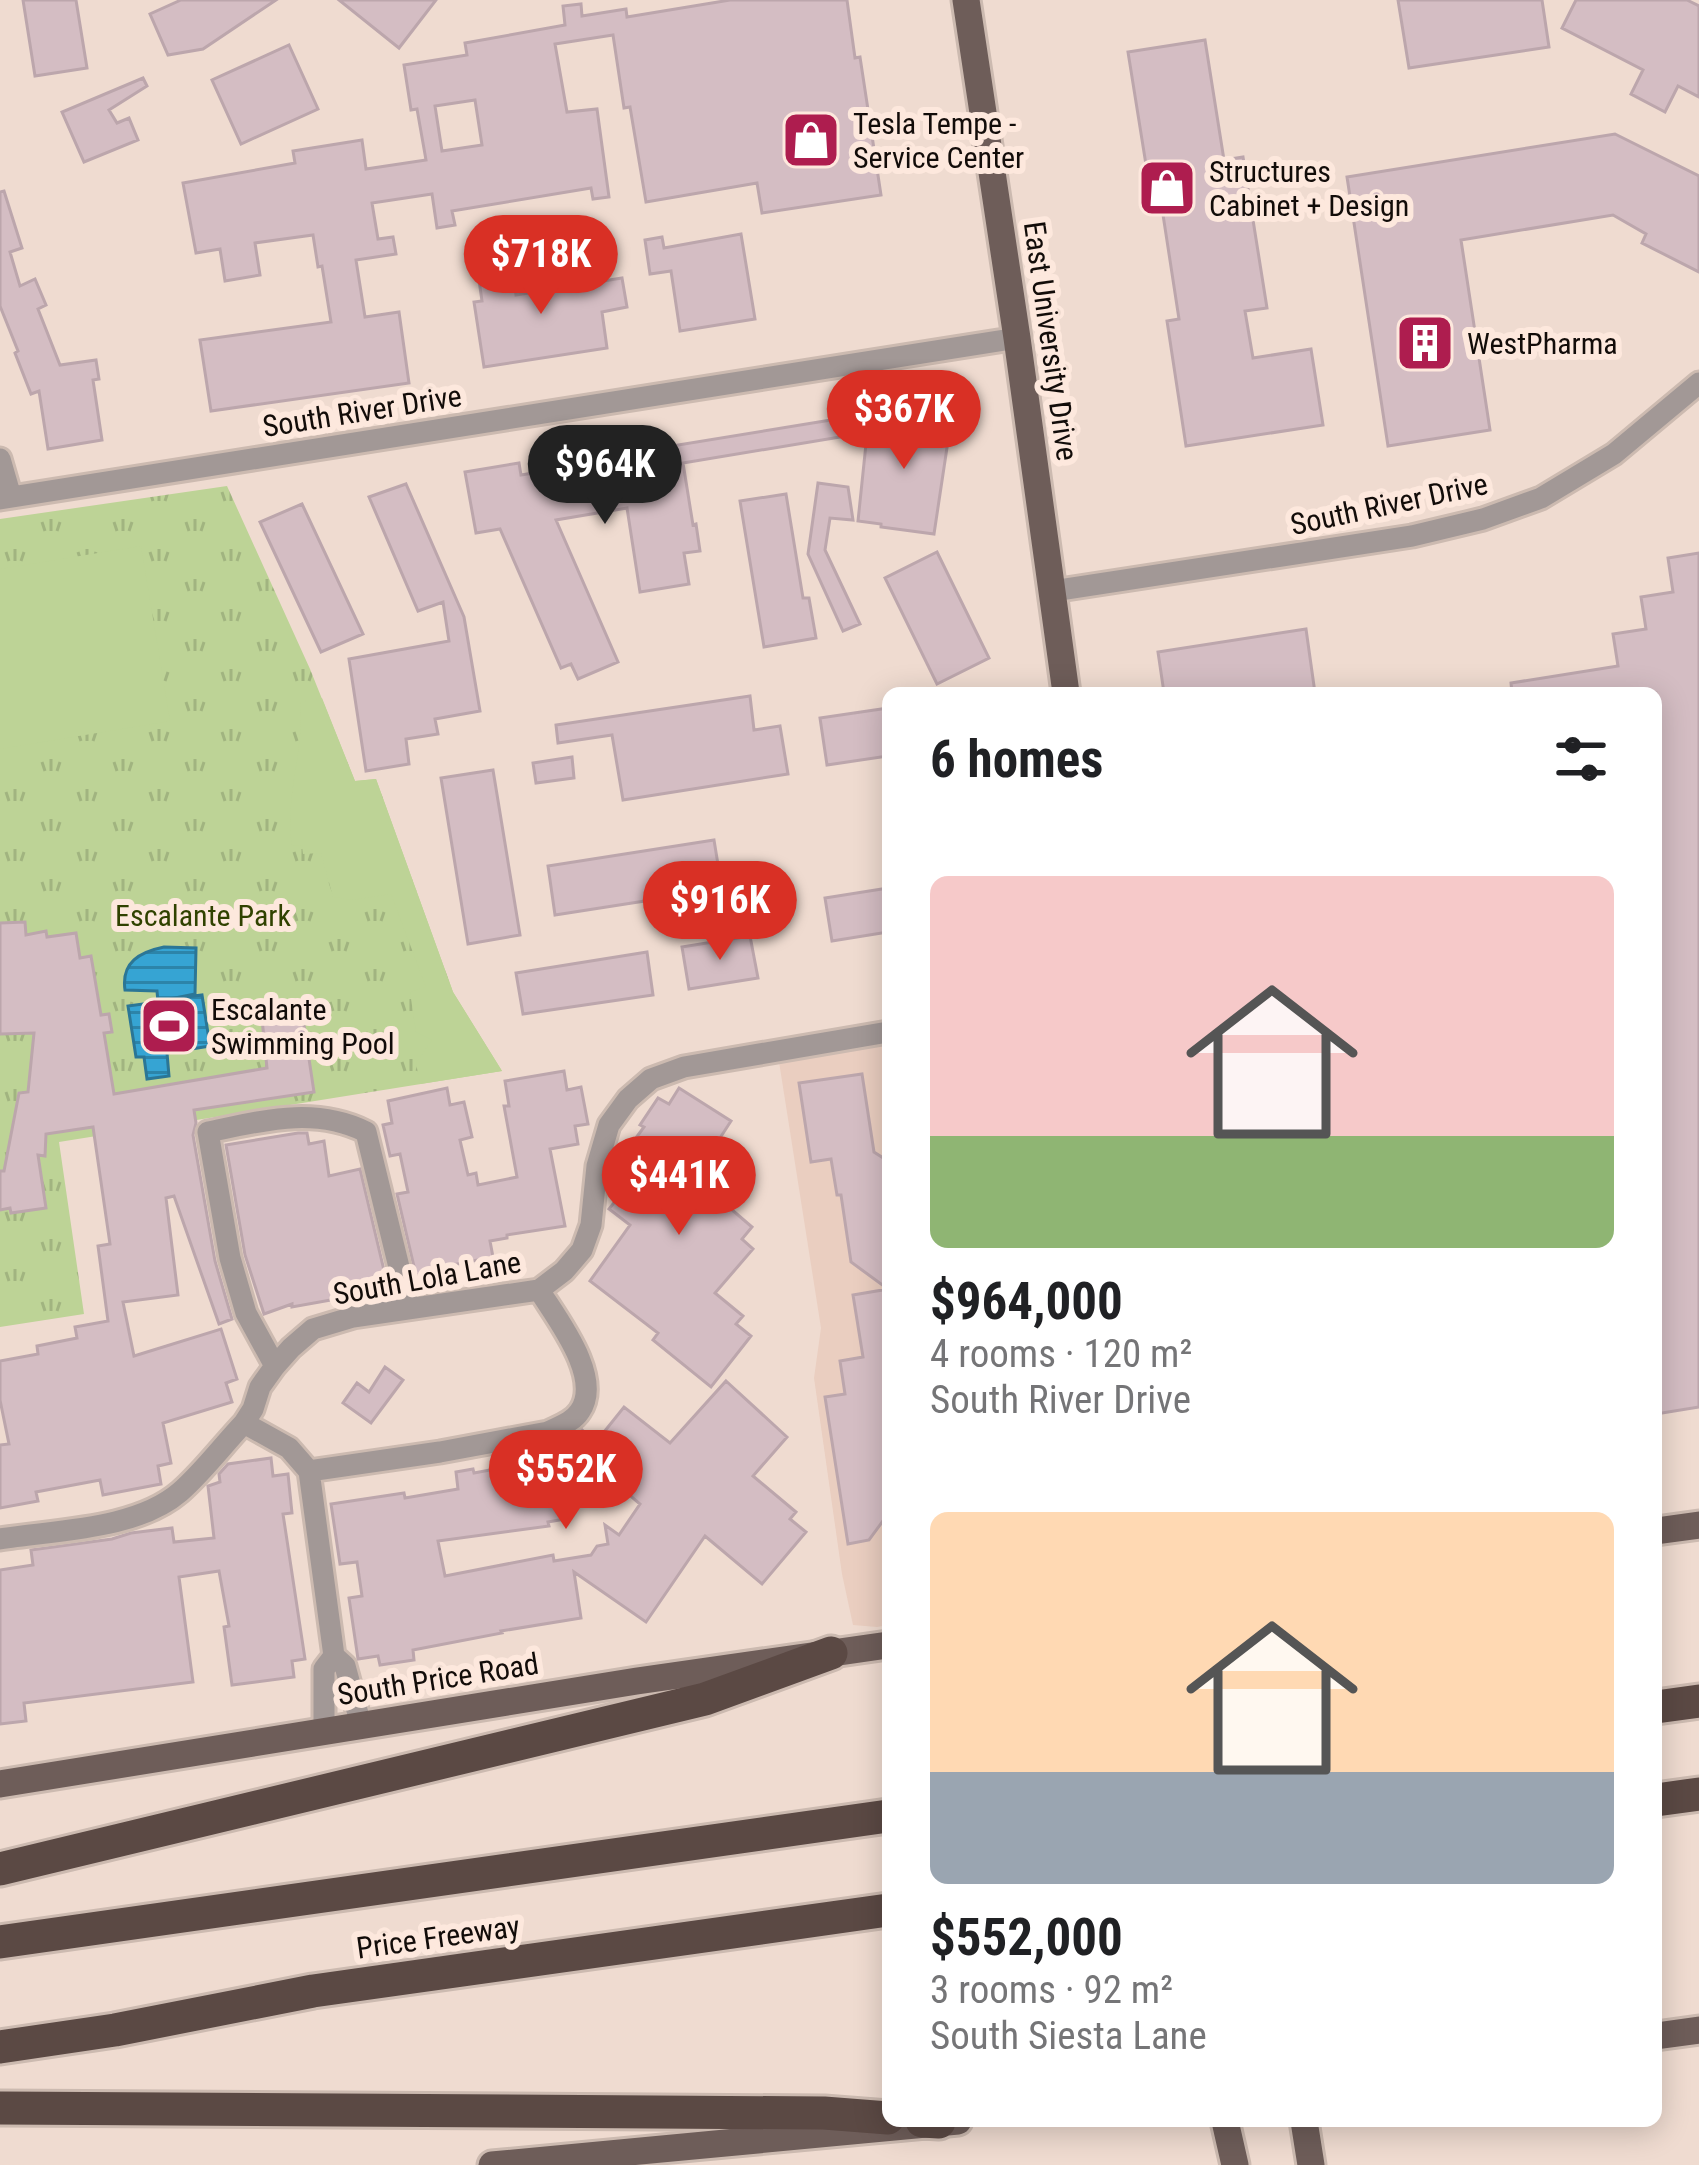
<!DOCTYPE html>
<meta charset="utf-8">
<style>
:root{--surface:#fff;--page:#f2f2f2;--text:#202124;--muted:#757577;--accent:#d93025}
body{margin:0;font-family:"Roboto Condensed",sans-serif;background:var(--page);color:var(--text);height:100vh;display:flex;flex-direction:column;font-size:45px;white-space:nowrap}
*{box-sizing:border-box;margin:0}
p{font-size:39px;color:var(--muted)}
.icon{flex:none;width:66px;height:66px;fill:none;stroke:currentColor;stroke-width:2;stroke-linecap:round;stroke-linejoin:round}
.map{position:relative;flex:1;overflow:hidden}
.details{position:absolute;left:882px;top:687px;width:780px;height:1440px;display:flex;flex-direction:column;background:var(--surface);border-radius:18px;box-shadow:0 6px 30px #0003}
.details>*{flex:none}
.price{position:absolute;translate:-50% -102px;padding:0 27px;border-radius:42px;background:var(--accent);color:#fff;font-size:39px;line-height:78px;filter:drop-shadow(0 3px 6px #0008)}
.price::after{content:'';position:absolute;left:50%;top:72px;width:36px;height:27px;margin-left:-18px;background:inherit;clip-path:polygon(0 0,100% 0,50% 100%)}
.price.current{background:#222;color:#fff}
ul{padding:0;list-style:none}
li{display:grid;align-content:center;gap:24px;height:636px;padding:0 48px}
li span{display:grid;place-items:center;height:372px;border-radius:18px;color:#555}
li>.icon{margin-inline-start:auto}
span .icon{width:216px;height:216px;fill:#fffc;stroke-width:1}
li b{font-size:51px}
h2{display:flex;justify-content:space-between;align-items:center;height:144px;padding:0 48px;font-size:51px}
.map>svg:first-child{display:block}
.built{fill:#eacec0}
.grass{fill:url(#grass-tufts)}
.garden{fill:#bdd396}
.water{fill:url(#water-rules);stroke:#2b7696;stroke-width:3}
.building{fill:#d4bdc3;stroke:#bca6ac;stroke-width:3;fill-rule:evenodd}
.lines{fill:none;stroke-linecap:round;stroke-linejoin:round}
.minor-casing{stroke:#ccbab0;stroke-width:27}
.major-casing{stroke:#ccbab0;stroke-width:33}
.highway-casing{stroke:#ccbab0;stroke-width:39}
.minor{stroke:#a29896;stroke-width:21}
.major{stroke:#6e5d59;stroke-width:27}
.highway{stroke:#5b4944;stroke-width:33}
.labels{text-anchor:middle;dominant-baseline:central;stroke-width:12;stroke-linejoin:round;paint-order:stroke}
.poi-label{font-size:30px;fill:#120c09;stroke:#fde8dd;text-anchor:start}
.street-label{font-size:30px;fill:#120c09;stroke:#fde8dd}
.park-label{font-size:30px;fill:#304200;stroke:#fde8dd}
</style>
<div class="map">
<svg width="1699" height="2165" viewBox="0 0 1699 2165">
<defs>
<pattern id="grass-tufts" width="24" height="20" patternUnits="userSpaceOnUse" patternTransform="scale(3)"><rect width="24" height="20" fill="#bdd396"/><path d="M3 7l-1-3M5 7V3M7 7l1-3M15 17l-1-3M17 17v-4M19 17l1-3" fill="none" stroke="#a1b480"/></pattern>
<pattern id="water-rules" width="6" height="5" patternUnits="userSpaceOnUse" patternTransform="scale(3)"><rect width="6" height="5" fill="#36a4d3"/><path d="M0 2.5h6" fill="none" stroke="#2c84a9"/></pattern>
</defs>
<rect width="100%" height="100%" fill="#efdbd0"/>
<path class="built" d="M888,1032V1625L877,1627L853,1625L842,1574L814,1378L821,1328L777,1049Z"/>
<path class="grass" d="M227,486L310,669L355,781L376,779L453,992L502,1071L59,1142L84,1314L0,1327V519Z"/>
<path class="garden" d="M141,546L170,721L0,749V569Z
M322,698L355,781L376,779L453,992L502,1071L420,1084L416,1063L432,1040L416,1032L410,992L426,987L391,894L352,900L333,897L321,853L303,854L302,846L292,845C284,798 305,750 300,702Z"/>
<path class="water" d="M164,947L196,948L195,994L170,999L202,995L210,1046L167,1053L169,1076L147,1079L144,1057H136L128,1006L158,1002L157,991L125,990C121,962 140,952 164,947Z"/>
<path class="building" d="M23,0H76L87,68L35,76Z
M181,0H276L203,49L168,55L150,14Z
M339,0H436L399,48Z
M730,0H847L855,58L860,57L881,195L762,213L757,183L646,202L630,107L624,108L613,35L555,44L567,112L597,109L609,197L593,199L591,188L452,211L455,225L437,228L432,194L372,203L378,239L393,237L396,254L356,260L365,317L399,312L409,383L211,411L200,340L331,322L322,266L318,267L313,235L255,243L260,275L225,281L220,249L196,253L183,183L295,163L293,151L362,140L366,169L426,160L417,109L411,110L404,65L467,55L465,43L565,25L563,6L581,4L582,16L626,9L627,17ZM475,100L482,145L442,151L435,106Z
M1398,0H1542L1549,47L1409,68Z
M1576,0H1687L1699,6V97L1678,86L1665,112L1631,94L1643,70L1562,28Z
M1205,40L1224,160L1243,157L1267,308L1245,311L1253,358L1311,349L1323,425L1186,446L1167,321L1179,319L1156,169L1147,171L1128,52Z
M289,45L318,109L241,144L212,80Z
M143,78L147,86L109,110L117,123L129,118L138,140L84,162L62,112Z
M1615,134L1699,176V272L1642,243L1646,234L1613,215L1461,240L1490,430L1388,446L1347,177Z
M4,191L22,248L10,252L20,286L35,279L46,305L38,309L60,365L96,360L99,379L93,380L102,440L48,449L39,391L31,394L15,353L18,351L0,306V192Z
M741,234L755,319L680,331L671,271L650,274L645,240L662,237L664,248Z
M512,261L516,295L622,278L627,307L602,312L607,348L484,367L474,302L482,301L477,266Z
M895,414L951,421L934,534L881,527V524L858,521L869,415L895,418Z
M837,419L840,437L683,463L693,525L696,524L700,551L684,553L689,584L640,592L627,508L556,520L618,662L578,679L571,664L561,668L500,529L476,533L465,472L519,463L521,475L629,457V453Z
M818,483L848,487L853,520L830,518L825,550L860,624L843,631L808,554Z
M406,484L464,617L480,711L435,719L438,734L406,739L409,764L366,771L349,659L449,641L443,602L418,611L369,497Z
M786,494L803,598H809L816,638L764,647L740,501Z
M302,504L363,634L321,652L260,522Z
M937,552L989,658L937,684L885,578Z
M1699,553V1407L1656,1414V693H1512L1511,683L1618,666L1613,634L1646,629L1641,597L1673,592L1668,558Z
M1306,629L1315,693H1164L1158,652Z
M750,696L754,730L780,726L788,774L623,800L612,735L558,743L556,725Z
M888,708V756L827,765L820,718Z
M572,757L574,778L536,783L533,763Z
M493,770L520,935L468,944L441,778Z
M714,840L722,889L555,915L548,866Z
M888,888V932L832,941L825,898Z
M25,922L26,935L46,931L47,937L76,933L80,958L91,956L101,1015L109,1014L112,1032L104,1033L114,1094L267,1068L262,1019H303L314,1092L194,1110L196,1123L193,1135L215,1261L232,1319L219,1324L174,1196L166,1198L178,1295L123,1302L134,1356L221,1329L237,1379L226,1383L232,1402L163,1423L171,1463L158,1466L161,1484L103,1495L100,1480L36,1492L38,1501L0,1508V1445L9,1444L0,1400V1361L38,1354L37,1346L77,1338L75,1327L108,1321L98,1246L110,1244L93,1127L46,1134L45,1156L38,1155L46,1208L11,1213L10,1208L0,1210V1171H4L19,1093L28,1092L34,1033L0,1034V923Z
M750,936L758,978L689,989L682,947Z
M647,952L653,995L523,1014L516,973Z
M564,1071L567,1090L581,1087L588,1124L575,1126L578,1144L550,1149L565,1226L507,1235V1238L490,1241L493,1257L432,1269V1272L416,1275L397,1194L408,1192L400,1154L390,1156L383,1125L392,1123L388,1101L447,1088L450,1105L464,1102L472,1137L460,1140L468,1175L476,1173L478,1185L517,1177L504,1106H509L505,1081Z
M862,1074L874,1152L888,1161V1514L869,1540L848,1544L825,1397L845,1394L840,1361L863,1357L853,1295L888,1289L851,1262L841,1195H837L831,1159L811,1162L799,1083Z
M679,1088L731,1121L720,1138L730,1144L703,1185L752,1227L742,1239L753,1249L715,1293L743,1316L736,1324L751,1336L711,1387L653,1340L658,1333L590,1281L630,1225L609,1209L637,1174L619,1161L644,1127L640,1125L658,1098L669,1104Z
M298,1133H307L309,1144L324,1141L329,1176L360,1169L387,1283L352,1290L353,1296L292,1307V1304L264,1314L245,1255L226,1145Z
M385,1367L403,1380L371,1423L343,1403L357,1383L369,1392Z
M726,1381L787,1437L753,1476L796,1512L790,1519L806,1532L762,1584L705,1536L646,1622L574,1572L581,1618L501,1631L502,1633L413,1650L414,1660L380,1665L378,1656L358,1659L349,1598L362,1596L357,1562L340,1564L331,1504L404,1493L405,1498L458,1489L456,1472L473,1469L474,1473L506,1467L505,1458L535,1452L538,1476L554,1457L565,1519L548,1522L549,1526L438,1541L445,1576L553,1555L554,1561L591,1555L597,1546L608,1544L605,1525L619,1535L640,1504L567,1441L582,1430L596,1442L624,1407L670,1443Z
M271,1458L273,1476L288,1474L292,1513L283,1514L305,1659L292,1661L294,1677L232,1685L224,1627L229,1626L219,1571L179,1577L193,1682L24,1703L26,1721L0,1724V1570L33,1565L31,1550L112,1539L131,1533L172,1528L174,1542L214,1538L208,1486L220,1482L219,1474L228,1464Z"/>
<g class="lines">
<g class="minor-casing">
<path id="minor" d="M0,459L11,497
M0,499L1017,338
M1053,591L1412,536L1483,519L1541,498L1614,454L1699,383
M275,1366L246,1313L230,1258L208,1132C262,1121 314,1106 366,1132L409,1308
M244,1423L253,1409L260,1387L275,1366L291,1348L313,1329L353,1317L539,1290L564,1271L582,1250L591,1225L597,1166L609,1125L628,1099L651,1079L684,1067L888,1032
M309,1471L334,1656
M0,1539C55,1530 136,1530 180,1492C203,1472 223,1445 244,1423L289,1448L309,1471L440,1452L548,1432C560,1426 573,1422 580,1411C603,1377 557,1319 539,1290
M324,1730V1669L334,1656L345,1666L361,1725"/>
</g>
<g class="major-casing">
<path id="major" d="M966,0L1017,338L1066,693
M1656,1531L1699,1525
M0,1784L637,1681L888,1645
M1656,2036L1699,2030
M1225,2121L1235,2165
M1304,2121L1311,2165
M492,2165L958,2121"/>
</g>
<g class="highway-casing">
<path id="highway" d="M1656,1707L1699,1701
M1656,1800L1699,1794
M0,1869L705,1699L831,1653
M0,1942L888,1816
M0,2047L115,2030L313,1991L888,1910
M0,2108L824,2113L888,2118
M922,2121L939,2122"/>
</g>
<use href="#minor" class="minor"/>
<use href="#major" class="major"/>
<use href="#highway" class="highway"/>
</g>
<defs>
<g id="shop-square" transform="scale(3)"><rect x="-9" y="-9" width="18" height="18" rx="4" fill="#ae1d4f" stroke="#fde8dd"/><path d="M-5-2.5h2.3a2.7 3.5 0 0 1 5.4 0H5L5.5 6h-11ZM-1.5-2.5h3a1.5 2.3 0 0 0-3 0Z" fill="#fff"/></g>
<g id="building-square" transform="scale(3)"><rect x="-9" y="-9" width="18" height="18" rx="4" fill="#ae1d4f" stroke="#fde8dd"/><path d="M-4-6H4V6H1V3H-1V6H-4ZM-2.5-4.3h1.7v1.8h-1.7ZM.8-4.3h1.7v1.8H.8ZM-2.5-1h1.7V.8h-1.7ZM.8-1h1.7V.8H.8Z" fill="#fff"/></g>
<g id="stadium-square" transform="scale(3)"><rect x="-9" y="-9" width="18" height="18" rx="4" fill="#ae1d4f" stroke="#fde8dd"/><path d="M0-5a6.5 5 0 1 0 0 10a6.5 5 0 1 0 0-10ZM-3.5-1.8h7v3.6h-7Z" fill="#fff"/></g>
</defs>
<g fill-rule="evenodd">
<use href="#shop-square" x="811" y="140"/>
<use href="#shop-square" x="1167" y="188"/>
<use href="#building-square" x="1425" y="343"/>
<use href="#stadium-square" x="169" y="1026"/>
</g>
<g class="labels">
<g class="poi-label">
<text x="853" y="123">Tesla Tempe -<tspan x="853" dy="34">Service Center</tspan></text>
<text x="1209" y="171">Structures<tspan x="1209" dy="34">Cabinet + Design</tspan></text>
<text x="1467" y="343">WestPharma</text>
<text x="211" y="1009">Escalante<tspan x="211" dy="34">Swimming Pool</tspan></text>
</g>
<g class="street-label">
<text transform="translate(1051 341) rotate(82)">East University Drive</text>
<text transform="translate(362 411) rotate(-9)">South River Drive</text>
<text transform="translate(1389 504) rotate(-12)">South River Drive</text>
<text transform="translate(427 1278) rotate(-10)">South Lola Lane</text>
<text transform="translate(438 1679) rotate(-9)">South Price Road</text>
<text transform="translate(438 1937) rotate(-8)">Price Freeway</text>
</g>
<g class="park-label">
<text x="203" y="915">Escalante Park</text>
</g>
</g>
</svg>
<b class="price" style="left:541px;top:317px">$718K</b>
<b class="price" style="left:904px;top:472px">$367K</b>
<b class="price current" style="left:605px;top:527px">$964K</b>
<b class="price" style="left:720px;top:963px">$916K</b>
<b class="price" style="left:679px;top:1238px">$441K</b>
<b class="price" style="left:566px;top:1532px">$552K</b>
<section class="details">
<h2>6 homes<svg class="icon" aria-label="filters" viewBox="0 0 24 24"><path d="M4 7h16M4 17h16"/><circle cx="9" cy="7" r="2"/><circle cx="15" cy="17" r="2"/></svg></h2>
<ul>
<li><span style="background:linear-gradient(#f6c9c9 70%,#8fb573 0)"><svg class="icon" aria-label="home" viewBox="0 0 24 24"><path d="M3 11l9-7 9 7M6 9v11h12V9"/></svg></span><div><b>$964,000</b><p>4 rooms · 120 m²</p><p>South River Drive</p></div></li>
<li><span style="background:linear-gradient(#ffd9b3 70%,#9aa5b1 0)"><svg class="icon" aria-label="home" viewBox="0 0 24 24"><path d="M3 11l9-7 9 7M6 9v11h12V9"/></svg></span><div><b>$552,000</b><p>3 rooms · 92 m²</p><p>South Siesta Lane</p></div></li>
</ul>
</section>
</div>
